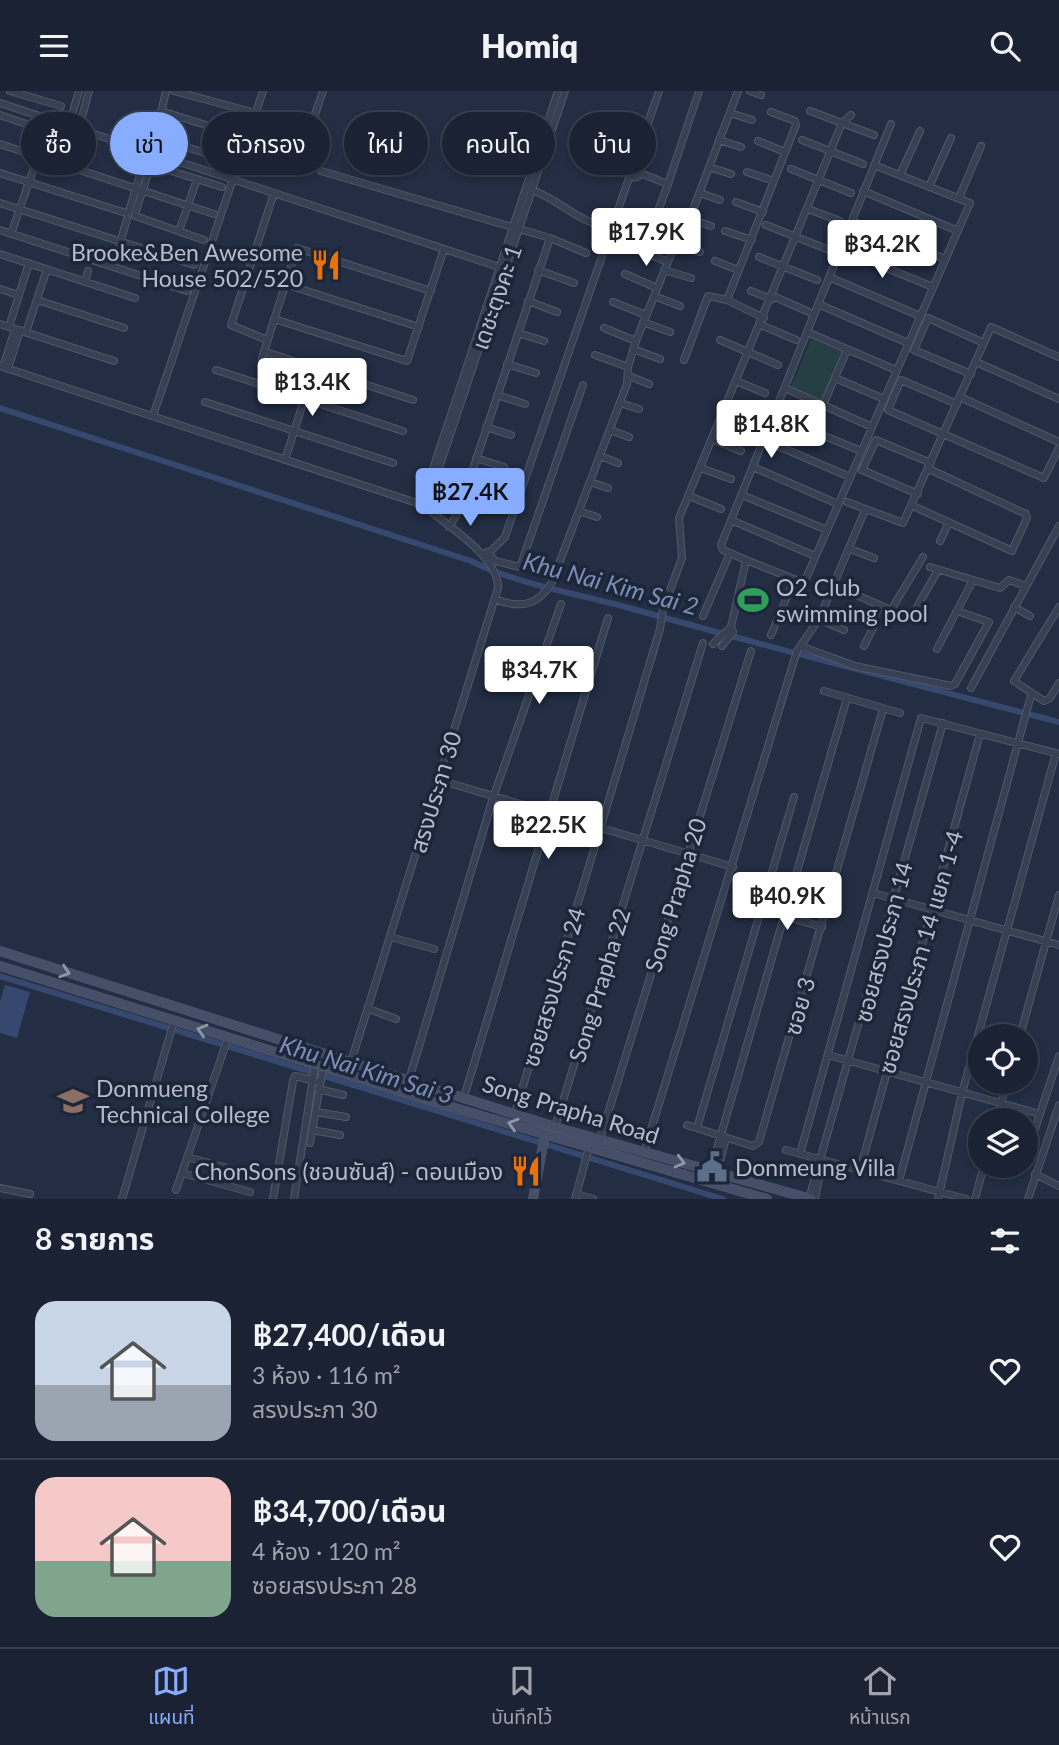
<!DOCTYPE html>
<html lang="th">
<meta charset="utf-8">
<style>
:root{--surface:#1a2233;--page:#232a3b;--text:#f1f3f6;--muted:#9fa4ac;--line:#383f4e;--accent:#88acff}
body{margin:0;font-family:Lato,"Noto Sans Thai",sans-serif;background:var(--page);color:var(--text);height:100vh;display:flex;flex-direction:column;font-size:26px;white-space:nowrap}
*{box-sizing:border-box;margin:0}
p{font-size:23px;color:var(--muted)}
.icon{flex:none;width:38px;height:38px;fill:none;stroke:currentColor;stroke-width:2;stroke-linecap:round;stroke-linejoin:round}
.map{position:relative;height:1108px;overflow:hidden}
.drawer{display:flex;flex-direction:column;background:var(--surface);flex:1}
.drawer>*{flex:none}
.top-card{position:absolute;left:21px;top:21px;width:700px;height:63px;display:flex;gap:14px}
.fabs{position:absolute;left:968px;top:933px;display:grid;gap:14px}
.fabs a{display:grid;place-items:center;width:70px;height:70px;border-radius:50%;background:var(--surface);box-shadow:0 4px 10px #0003,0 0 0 2px var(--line);font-size:35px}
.price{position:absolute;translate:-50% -60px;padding:0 16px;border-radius:7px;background:#fff;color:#222;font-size:23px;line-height:46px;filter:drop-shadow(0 2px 4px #0008)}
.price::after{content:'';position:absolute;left:50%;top:42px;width:21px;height:16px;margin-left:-10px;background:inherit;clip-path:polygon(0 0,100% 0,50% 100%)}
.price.selected{background:var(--accent);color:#111}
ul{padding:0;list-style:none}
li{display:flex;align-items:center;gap:21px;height:175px;padding:0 35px}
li+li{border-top:2px solid var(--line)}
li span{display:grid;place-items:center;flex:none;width:196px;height:140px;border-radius:21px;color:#555}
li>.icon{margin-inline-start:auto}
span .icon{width:84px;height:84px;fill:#fffc;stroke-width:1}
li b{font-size:30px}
h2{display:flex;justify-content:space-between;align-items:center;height:84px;padding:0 35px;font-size:30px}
.tag{padding:0 24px;border-radius:32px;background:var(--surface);box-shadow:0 4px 10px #0003,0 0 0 2px var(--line);font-size:24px;line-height:63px}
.tag.selected{background:var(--accent);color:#111}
header{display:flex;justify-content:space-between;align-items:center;height:91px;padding:0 35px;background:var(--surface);font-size:32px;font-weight:800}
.tab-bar{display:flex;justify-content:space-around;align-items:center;height:98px;border-top:2px solid var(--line);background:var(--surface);font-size:19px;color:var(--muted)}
.tab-bar a{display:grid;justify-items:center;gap:4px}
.tab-bar .selected{color:var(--accent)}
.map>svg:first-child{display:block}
.green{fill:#263f45}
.water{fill:#36486d}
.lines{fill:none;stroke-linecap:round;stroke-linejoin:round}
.canal{stroke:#36486d;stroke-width:6}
.street-casing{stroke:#50596b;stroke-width:8}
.secondary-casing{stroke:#50596b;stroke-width:10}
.street{stroke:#384153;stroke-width:6}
.secondary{stroke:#464f67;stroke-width:9}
.oneway{stroke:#8e96a9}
.labels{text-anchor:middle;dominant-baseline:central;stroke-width:7;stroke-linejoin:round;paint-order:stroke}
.poi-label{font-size:23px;fill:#b5bccd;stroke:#1d2639;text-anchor:start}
.street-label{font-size:23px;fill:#b5bccd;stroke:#1d2639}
.water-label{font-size:24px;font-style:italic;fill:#7a8eb8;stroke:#1d2639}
</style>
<header><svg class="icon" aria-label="menu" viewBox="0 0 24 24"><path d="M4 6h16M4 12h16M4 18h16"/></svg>Homiq<svg class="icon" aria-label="search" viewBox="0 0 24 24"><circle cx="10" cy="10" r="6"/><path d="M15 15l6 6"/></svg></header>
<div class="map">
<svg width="1059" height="1108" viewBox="0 0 1059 1108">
<rect width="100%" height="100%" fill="#232e44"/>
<path class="green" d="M811,248L843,261L822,310L791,296Z"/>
<path class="water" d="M5,894L30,901L17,947L0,942V910Z"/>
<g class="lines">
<path class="canal" d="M0,317L471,470C516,493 583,504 633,518C775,558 917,594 1059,631
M0,885L723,1108"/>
<g class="street-casing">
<path id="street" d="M10,0L61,15
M166,0L156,43L161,48L230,70
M174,0L248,20
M750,0L761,4
M0,12L505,178
M161,20L238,44
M810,20L874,44
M256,21L263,0
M730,22L752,29
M0,24L41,38L45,45L11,143
M313,29L323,0
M69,34L79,0
M79,37L89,0
M719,49L741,56
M802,49L863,73
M758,50L785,61
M0,53L214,123
M629.5 81a5.5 5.5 0 1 1 11 0a5.5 5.5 0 1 1-11 0Z
M633,76L659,0
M709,76L731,83
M791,78L851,102
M168,79L197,88
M321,80L550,147L586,162
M747,81L774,90
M0,82L126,122
M640,82L668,93L699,0
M900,84L920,40
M929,96L951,47
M532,99C557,108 569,123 593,132
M863,100L958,140
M700,102L720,109
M959,107L981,55
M736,111L763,121
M0,112L194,174
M808,118L840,130
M129,120L148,58
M658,120L668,93
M135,123L155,61
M135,125L204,149
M690,128L711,135
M642,130L672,142
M852,130L945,168
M766,134L829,159
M0,139L187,200
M179,140L197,88L222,96
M725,140L752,149
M668 149a8 8 0 1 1 16 0a8 8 0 1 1-16 0Z
M683,145L738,0
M681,155L700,161
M633,157L668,171
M840,158L933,196
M0,163L135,207
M759,166L817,189
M715,170L738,179
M113,176L127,128
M538,179L574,192
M664,179L691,187
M625,183L657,197
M829,186L920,225
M85,191L88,180
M285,193L419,236
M0,198L19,204
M751,200L772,208
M654,205L680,215
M773,205L809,221
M37,209L124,237
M727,209L796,34L795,30L771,21
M528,210L557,221
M613,211L646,224
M818,213L908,252
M274,228L407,270L444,158
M643,231L670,241
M0,233L114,270
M761,234L796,249
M9,236L29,172
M604,237L636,250
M26,241L47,178
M807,241L896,279
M518,242L544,250
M267,249L231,234L274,102
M720,249L778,274
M633,258L660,268
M269,262L413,309
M595,264L628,276
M262,267L297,157L431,200
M684,269L708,205L727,209L764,227
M976,271L1059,308
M507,273L536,282
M0,275L420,413
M3,276L15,238
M8,278L20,239
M216,279L403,340
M971,283L914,259L928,227L984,252
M629,285L649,293
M835,287L884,308
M736,290L765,302
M785,297L872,336
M497,304L525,313
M960,306L1059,351
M205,311L393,372
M620,312L639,318
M957,313L901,289L888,319L1044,387L1059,357
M823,314L847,259
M724,319L755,331
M774,324L861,360
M153,325L233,88
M486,336L511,344
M610,339L629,346
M712,348L741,360
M764,349L850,386
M600,365L618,372
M476,367L504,376
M285,369L314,277
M753,376L838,413
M701,377L731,388
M590,391L608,397
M466,397L492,407
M918,403L862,379L876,349L931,372
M742,404L827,439
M689,405L721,418
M422,411L558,0
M847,411L903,432L991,236L1059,266
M427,413L565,0
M913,415L1012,460L1027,427L1026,423L929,378
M579,420L597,426
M731,429L815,465
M449,436L459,420L550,147
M940,450L949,431
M850,458L874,467
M487,461L495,470L520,476L583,294
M485,466L505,446L630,84
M746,469L804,492L970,112L874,74
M930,476L1000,497L1009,489L1026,495
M834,494L904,525
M495,508C520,518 538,515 552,491L627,293L628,276L636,250L674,156
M1014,516L1030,525
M1059,516L1014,590L1044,610L1050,607L1059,592
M891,519L923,466
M703,525L730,462
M912,525L938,479
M819,528L844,539
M731,536L746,469L723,459L721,454L891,33
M771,544L794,489
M713,553L731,536L733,541L722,555
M800,555L855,575L951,595L955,593L989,531L957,520
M864,555L875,533L874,527L880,514
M937,558L973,489
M971,597L1059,435
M824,600L900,622
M439,689L733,776
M873,802L1059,854
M761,818L822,836
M390,846L434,858
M369,918L396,928
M1020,945L1059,804
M828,964L1040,1023
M351,971L498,497C499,466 448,435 426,417
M409,989L493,707L561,513
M318,998L343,1004
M464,1006L608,527
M316,1021L346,1026
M515,1022L660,538L663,518L682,467L679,427L842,32L851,24
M997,1029L1007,990
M687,1034L753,1055L759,1051L883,618
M555,1036L703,552
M697,1037L794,706
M312,1039L340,1044
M600,1048L751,560
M310,1052L323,977
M786,1059L966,1108
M644,1062L797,560L819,528L865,419
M800,1063L921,627L1059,663
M1026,1065L1059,965
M187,1066L253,1084
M1022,1075V1074
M860,1079L980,643
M182,1082L250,1101
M710,1082L847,607
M1035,1083L1059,1095
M716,1084L725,1051L723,1045
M899,1090L1031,604
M0,1097L30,1103
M176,1099L228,947
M576,1103L593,1108
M122,1108L174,930
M273,1108L293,990L295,985L319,991
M294,1108L315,974
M575,1108L589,1056
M809,1108L943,632
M815,1108L822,1071
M938,1108L962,1002L1056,662
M975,1108L984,1074
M1028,1108L1059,1014"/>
</g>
<g class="secondary-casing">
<path id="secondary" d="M0,860L555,1036L811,1108
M0,875L441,1013L767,1108
M533,1108L545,1043"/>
</g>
<use href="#street" class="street"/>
<use href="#secondary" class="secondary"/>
</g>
<defs><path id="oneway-chevron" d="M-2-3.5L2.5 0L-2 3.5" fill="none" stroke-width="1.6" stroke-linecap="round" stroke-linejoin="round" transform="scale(1.75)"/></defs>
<g class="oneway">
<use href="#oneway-chevron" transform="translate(65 881) rotate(18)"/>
<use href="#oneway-chevron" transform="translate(202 939) rotate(-163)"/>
<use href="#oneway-chevron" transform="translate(513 1033) rotate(-163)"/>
<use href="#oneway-chevron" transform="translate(680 1071) rotate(15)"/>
</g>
<defs>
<g id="restaurant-bare" transform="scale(2.415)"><path d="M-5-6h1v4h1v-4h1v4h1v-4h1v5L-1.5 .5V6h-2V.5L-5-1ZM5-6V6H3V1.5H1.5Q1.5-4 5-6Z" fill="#e8710a" stroke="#1d2639" stroke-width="2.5" paint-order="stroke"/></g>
<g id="stadium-bare" transform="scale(2.415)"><path d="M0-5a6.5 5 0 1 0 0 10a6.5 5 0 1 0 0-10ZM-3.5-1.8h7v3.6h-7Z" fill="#2e9e5b" stroke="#1d2639" stroke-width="2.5" paint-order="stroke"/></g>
<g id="university-bare" transform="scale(2.415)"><path d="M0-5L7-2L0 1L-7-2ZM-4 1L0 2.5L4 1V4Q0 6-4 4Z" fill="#8d6e63" stroke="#1d2639" stroke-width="2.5" paint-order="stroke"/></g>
<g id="civic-bare" transform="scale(2.415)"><path d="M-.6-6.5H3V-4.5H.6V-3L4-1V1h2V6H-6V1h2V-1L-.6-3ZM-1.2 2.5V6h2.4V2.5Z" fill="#5c6f8a" stroke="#1d2639" stroke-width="2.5" paint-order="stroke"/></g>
</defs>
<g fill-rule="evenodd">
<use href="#restaurant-bare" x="326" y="174"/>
<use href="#stadium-bare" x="753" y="509"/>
<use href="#university-bare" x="73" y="1010"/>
<use href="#civic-bare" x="712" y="1076"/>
<use href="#restaurant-bare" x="526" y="1080"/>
</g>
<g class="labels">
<g class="poi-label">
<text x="303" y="161" text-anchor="end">Brooke&amp;Ben Awesome<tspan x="303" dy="26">House 502/520</tspan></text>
<text x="776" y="496">O2 Club<tspan x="776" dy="26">swimming pool</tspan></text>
<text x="96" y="997">Donmueng<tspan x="96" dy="26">Technical College</tspan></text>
<text x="735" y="1076">Donmeung Villa</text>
<text x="503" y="1080" text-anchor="end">ChonSons (ชอนซันส์) - ดอนเมือง</text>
</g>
<g class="street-label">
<text transform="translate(496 206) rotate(-71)">เดชะตุงคะ 1</text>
<text transform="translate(435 701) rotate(-73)">สรงประภา 30</text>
<text transform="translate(675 804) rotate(-73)">Song Prapha 20</text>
<text transform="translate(883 851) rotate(-75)">ซอยสรงประภา 14</text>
<text transform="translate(920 861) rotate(-74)">ซอยสรงประภา 14 แยก 1-4</text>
<text transform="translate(599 894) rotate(-73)">Song Prapha 22</text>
<text transform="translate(553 896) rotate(-73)">ซอยสรงประภา 24</text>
<text transform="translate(799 915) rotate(-74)">ซอย 3</text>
<text transform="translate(571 1018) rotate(17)">Song Prapha Road</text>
</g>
<g class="water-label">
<text transform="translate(611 492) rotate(15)">Khu Nai Kim Sai 2</text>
<text transform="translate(367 978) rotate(17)">Khu Nai Kim Sai 3</text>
</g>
</g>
</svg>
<div class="fabs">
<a><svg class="icon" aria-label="locate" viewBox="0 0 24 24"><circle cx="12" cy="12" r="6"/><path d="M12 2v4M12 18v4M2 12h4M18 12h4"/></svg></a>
<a><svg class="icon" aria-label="layers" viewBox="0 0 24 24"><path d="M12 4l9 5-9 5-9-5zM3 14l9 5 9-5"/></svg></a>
</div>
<b class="price" style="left:646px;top:177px">฿17.9K</b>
<b class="price" style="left:882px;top:189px">฿34.2K</b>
<b class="price" style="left:312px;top:327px">฿13.4K</b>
<b class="price" style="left:771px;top:369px">฿14.8K</b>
<b class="price selected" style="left:470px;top:437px">฿27.4K</b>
<b class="price" style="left:539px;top:615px">฿34.7K</b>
<b class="price" style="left:548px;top:770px">฿22.5K</b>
<b class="price" style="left:787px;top:841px">฿40.9K</b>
<div class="top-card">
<a class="tag">ซื้อ</a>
<a class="tag selected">เช่า</a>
<a class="tag">ตัวกรอง</a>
<a class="tag">ใหม่</a>
<a class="tag">คอนโด</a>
<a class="tag">บ้าน</a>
</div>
</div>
<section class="drawer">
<h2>8 รายการ<svg class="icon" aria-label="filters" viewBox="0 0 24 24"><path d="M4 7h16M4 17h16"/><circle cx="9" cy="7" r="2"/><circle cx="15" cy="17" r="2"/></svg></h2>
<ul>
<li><span style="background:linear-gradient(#c9d6e8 60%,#9aa5b1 0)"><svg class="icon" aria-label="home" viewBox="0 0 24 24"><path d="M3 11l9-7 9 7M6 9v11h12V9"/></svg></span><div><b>฿27,400/เดือน</b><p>3 ห้อง · 116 m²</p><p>สรงประภา 30</p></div><svg class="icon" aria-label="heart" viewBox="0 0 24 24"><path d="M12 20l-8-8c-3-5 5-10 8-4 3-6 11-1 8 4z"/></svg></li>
<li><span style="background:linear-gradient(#f6c9c9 60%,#7fa58c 0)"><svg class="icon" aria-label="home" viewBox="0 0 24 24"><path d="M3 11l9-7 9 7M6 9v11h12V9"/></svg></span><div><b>฿34,700/เดือน</b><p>4 ห้อง · 120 m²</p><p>ซอยสรงประภา 28</p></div><svg class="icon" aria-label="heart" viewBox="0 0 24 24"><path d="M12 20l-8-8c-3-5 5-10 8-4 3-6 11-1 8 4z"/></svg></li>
</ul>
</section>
<nav class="tab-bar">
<a class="selected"><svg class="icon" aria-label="map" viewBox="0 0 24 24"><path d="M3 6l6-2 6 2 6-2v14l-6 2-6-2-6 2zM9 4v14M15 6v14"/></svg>แผนที่</a>
<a><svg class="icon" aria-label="saved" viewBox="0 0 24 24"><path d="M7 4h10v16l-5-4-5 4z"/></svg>บันทึกไว้</a>
<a><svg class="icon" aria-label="home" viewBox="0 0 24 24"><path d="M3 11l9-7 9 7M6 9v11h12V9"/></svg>หน้าแรก</a>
</nav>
